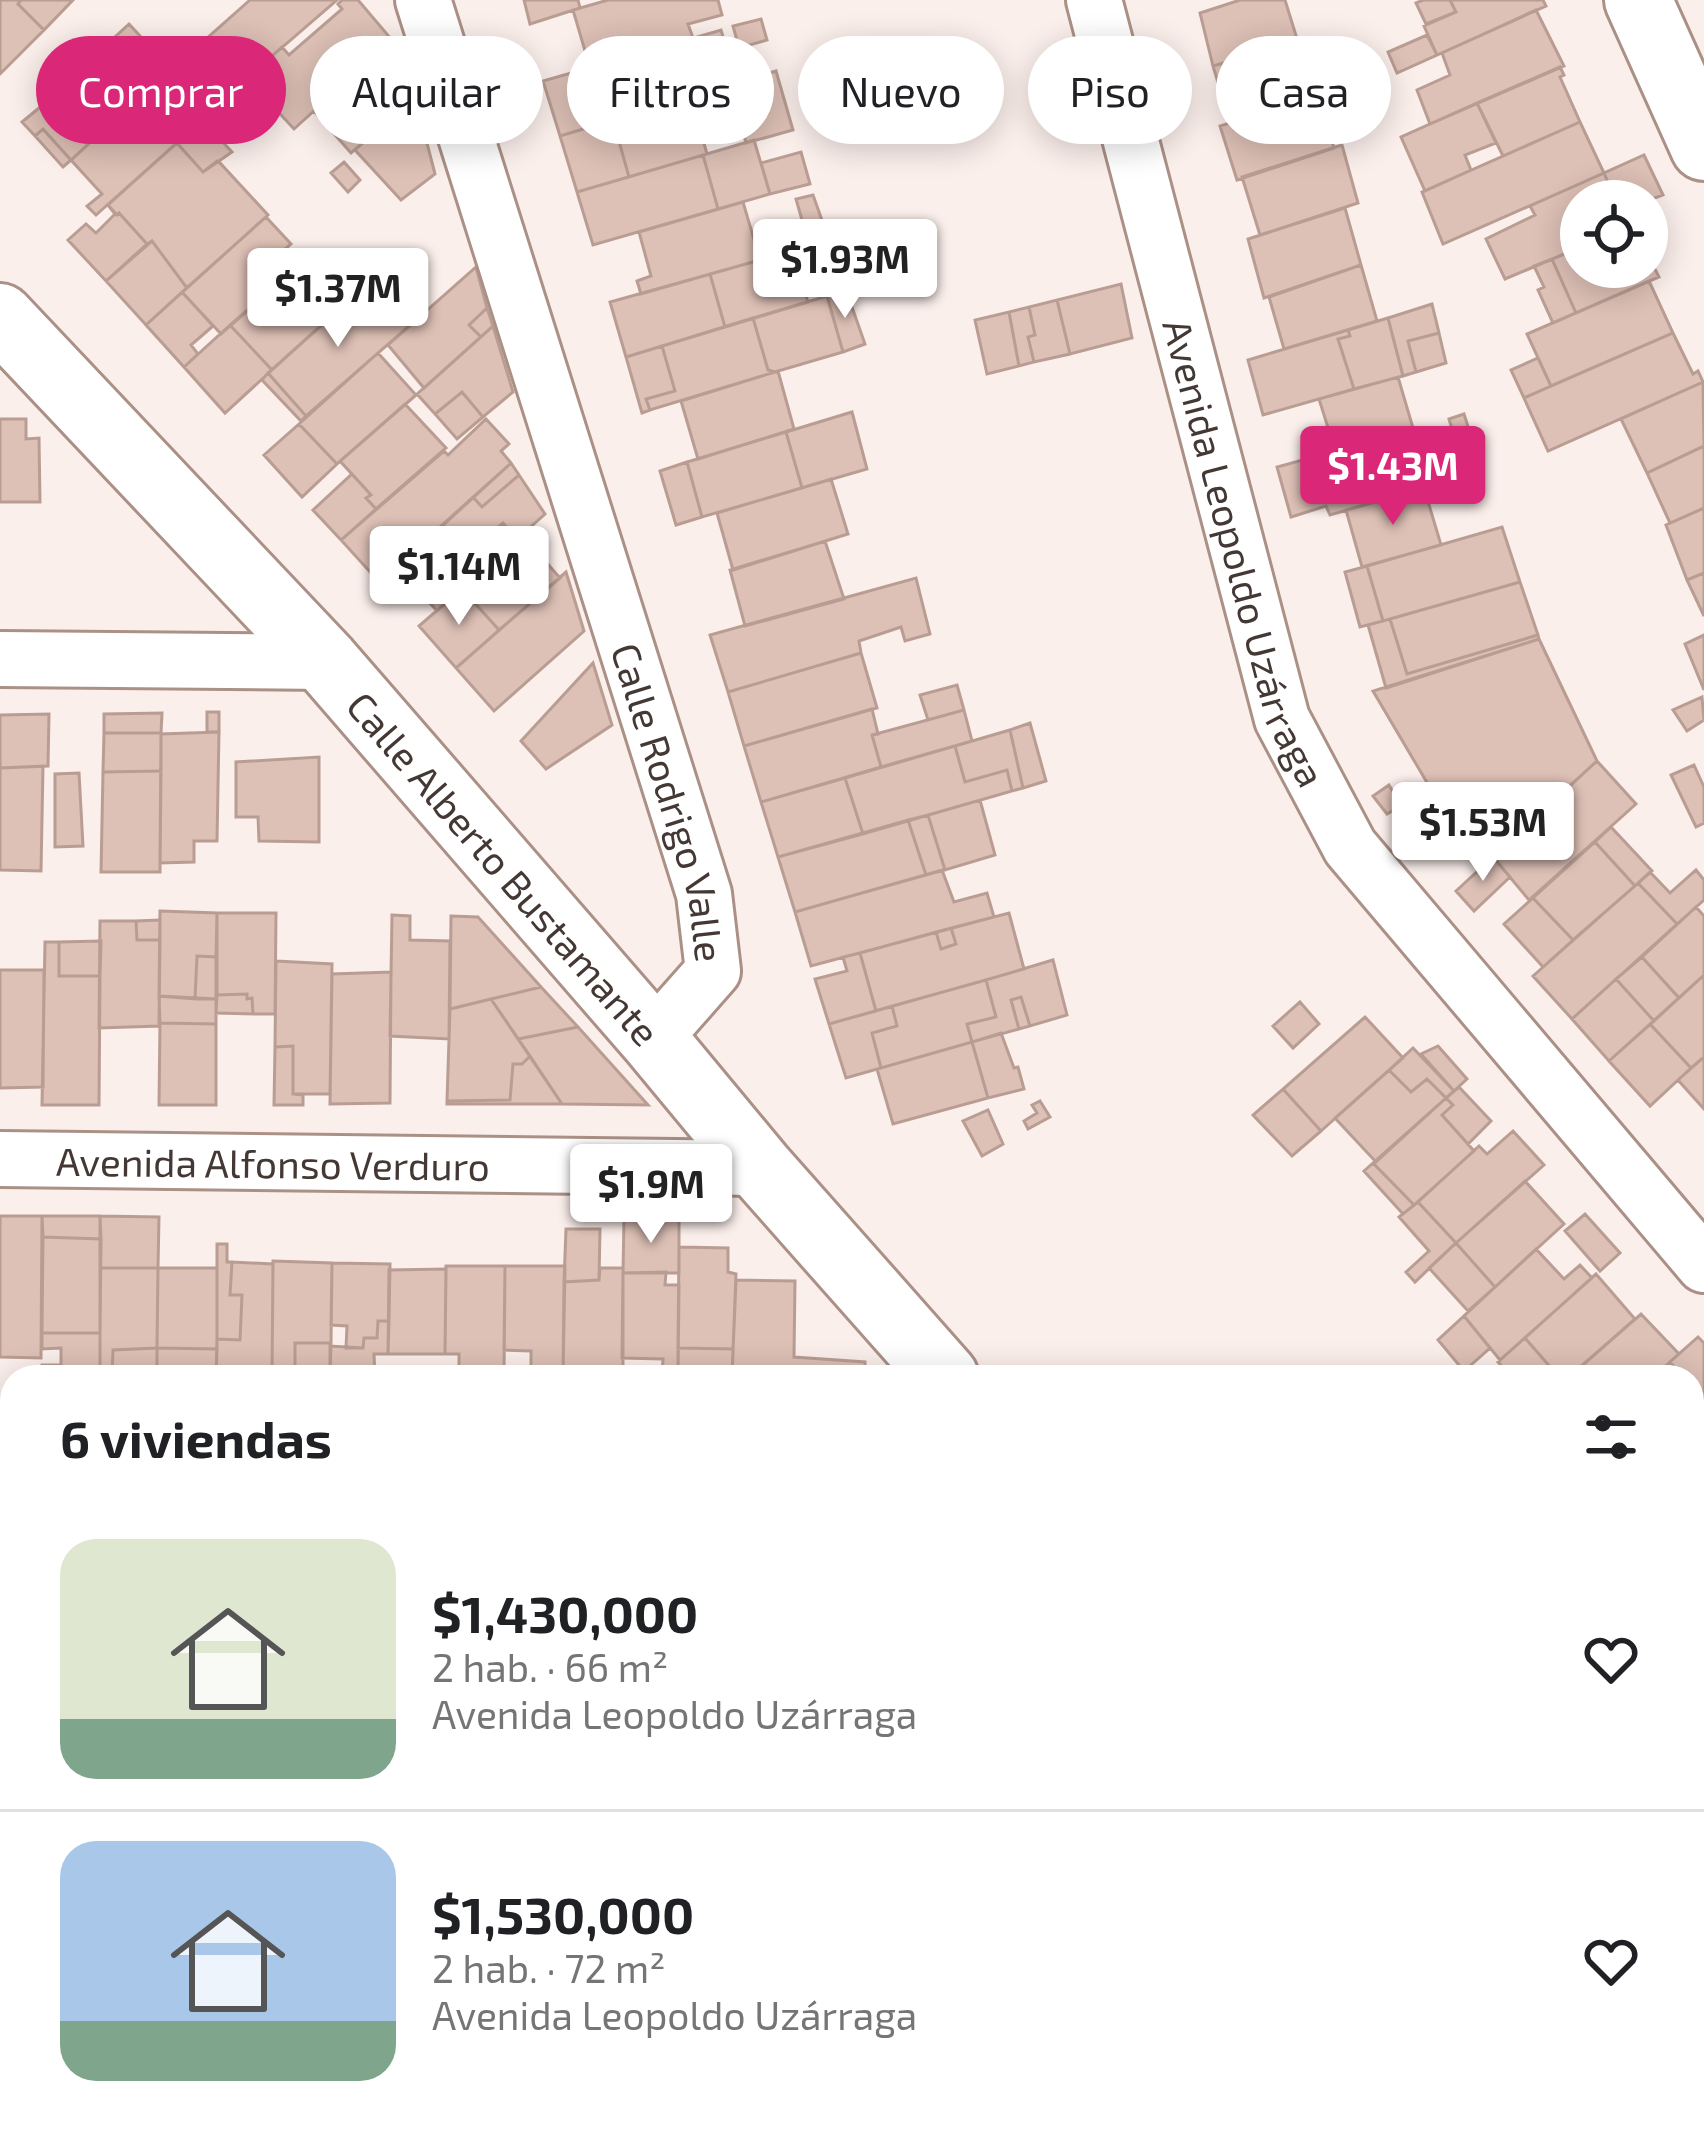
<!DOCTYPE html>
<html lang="es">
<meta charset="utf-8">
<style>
:root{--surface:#fff;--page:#f2f2f2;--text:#202124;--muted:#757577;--line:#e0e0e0;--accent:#db2777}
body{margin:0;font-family:"Exo 2",sans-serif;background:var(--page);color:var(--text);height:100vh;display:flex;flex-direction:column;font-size:45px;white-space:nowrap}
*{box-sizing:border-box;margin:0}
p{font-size:39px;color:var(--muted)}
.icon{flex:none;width:66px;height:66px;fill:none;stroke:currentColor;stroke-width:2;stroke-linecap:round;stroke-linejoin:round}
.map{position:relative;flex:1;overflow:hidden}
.drawer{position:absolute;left:0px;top:1365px;width:1704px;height:768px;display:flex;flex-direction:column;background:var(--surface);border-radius:36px 36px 0 0;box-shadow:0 6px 30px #0003}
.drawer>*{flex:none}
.guide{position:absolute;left:36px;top:36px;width:1632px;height:108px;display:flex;gap:24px}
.fabs{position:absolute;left:1560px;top:180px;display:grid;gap:24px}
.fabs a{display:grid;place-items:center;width:108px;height:108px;border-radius:50%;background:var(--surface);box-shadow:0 6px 30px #0003;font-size:60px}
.price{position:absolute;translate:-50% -102px;padding:0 27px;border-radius:12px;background:#fff;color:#222;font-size:39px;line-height:78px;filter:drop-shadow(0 3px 6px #0008)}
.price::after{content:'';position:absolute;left:50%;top:72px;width:36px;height:27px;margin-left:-18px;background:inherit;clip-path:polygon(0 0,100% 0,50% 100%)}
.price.current{background:var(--accent);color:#fff}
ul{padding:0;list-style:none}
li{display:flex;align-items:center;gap:36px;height:300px;padding:0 60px}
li+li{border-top:3px solid var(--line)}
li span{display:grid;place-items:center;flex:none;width:336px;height:240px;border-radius:36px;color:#555}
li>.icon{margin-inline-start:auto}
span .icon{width:144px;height:144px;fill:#fffc;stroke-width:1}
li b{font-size:51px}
h2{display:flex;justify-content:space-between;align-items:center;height:144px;padding:0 60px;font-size:51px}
.pill{padding:0 42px;border-radius:54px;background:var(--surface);box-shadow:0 6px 30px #0003;font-size:42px;line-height:108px}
.pill.current{background:var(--accent);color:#fff}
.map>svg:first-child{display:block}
.building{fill:#ddc0b6;stroke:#b99d93;stroke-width:3}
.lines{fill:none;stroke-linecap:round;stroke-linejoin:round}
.minor-casing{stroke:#ab9086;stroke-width:60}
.tertiary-casing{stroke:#ab9086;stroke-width:72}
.minor{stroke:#fff;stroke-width:54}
.tertiary{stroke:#fff;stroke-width:66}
.labels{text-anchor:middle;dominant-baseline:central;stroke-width:9;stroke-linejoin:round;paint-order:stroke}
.street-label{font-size:39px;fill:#433834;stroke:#fff}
</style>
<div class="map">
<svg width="1704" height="2133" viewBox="0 0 1704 2133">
<rect width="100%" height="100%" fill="#fbefeb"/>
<path class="building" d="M0,0H21L18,4L44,30L0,74Z
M21,0H73L44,30L18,4Z
M250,0H337L242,82L205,40Z
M342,0H358L392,40L294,129L247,78L282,47L289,55L342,9L338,4Z
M524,0H578L580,8L530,24Z
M608,0H718L722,15L688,24L693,38L590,68L573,10Z
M1240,0H1285L1298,42L1213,66L1200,13Z
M1423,0H1450L1456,12L1426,24L1416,3Z
M1450,0H1543L1546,6L1437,55L1424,26L1456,12Z
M1536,10L1564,66L1430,124L1417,90L1450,75L1442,53Z
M761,19L767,40L739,48L733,26Z
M129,24L153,50L129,73L145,92L71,160L43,129L35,136L22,122L94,63L91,59Z
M721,30L737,84L691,97L676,43Z
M1427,35L1437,55L1397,73L1388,52Z
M392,40L403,54L389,67L415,97L351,153L314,111Z
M1298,42L1314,98L1230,123L1213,66Z
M676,43L691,97L560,136L543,81Z
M1560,67L1564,75L1560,77L1580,122L1503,156L1477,103Z
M776,71L793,130L746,143L734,97L751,93L747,80Z
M233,93L250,112L230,131L212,111Z
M415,97L435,174L401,200L355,150Z
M691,97L707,154L629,177L613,120Z
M1314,98H1318L1334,148L1237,180L1220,126Z
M134,102L150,119L166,103L191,130L96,215L87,206L102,194L71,160Z
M1477,103L1496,143L1465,155L1471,170L1425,191L1401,137Z
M200,104L209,114L196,127L186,117Z
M202,120L232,152L203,172L177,143Z
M613,120L629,177L577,192L560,136Z
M1580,122L1604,173L1443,244L1422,192Z
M43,129L71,160L63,167L35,136Z
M754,140L770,194L718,209L703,155Z
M177,143L203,172L217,161L220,163L268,215L187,288L152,241L147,244L119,213L117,215L108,205Z
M1342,145L1358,203L1260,235L1242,177Z
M801,152L810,184L770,194L761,163Z
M703,155L718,209L593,245L577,192Z
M1644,155L1663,195L1647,201H1616L1604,173Z
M344,162L360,180L348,192L331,173Z
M1604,173L1616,201H1581V247L1505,279L1486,239L1535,215L1530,206Z
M813,195L829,240L795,250L792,237L806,234L796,199Z
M743,202L760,260L641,294L637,281L651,276L639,232Z
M108,205L117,215L119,213L147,244L106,281L68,240L86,224L96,233L115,214Z
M1345,208L1361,265L1264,298L1248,239Z
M266,217L291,244L275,258L290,274L221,334L182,292Z
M152,241L187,288L146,325L106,281Z
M1581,247V267H1647V253L1659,277L1576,313L1552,259Z
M792,251L808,302L725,327L710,274Z
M306,259L344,305L272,370L230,325Z
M1552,259L1576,313L1553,323L1538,290L1544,287L1534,266Z
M1361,265L1377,321L1284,349L1269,297Z
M476,267L487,308L469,325L481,337L424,388L388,345Z
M710,274L725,327L626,357L610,302Z
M1649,281L1673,333L1551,386L1527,334Z
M368,283L408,327L306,416L268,373Z
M1121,284L1132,338L1070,354L1057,300Z
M846,290L865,344L843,352L827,296Z
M182,292L213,326L191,345L198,354L184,367L146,325Z
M827,296L843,352L775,372L768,370L753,318Z
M1057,300L1070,354L1034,362L1028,337L1035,335L1029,307Z
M1432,304L1439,333L1408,341L1416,372L1403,376L1388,318Z
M1029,307L1035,335L1028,337L1034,362L1019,366L1009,312Z
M487,308L493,326L481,337L469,325Z
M1009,312L1019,366L987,374L975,320Z
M753,318L768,370L775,372L650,410L646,399L675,391L662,346Z
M1388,318L1403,376L1354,389L1338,339L1350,336L1348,330Z
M230,325L272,370L225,413L184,367Z
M493,326L513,392L483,417L462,392L435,414L417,394Z
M1348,330L1350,336L1338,339L1354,389L1263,415L1248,360Z
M1439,333L1446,363L1416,372L1408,341Z
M1673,333L1693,374L1698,371L1703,382L1548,451L1524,398Z
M662,346L675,391L646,399L650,410L642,413L626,357Z
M378,353L416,395L337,464L299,424Z
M1538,358L1551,386L1524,398L1511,370Z
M778,371L794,429L698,459L681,401Z
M268,373L306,416L301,421L262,380Z
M1398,377L1413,428L1335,450L1319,399Z
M1703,382L1704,446L1647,473L1621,419Z
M462,392L483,417L457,439L435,414Z
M405,404L446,448L376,509L366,498L371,495L340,461Z
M852,412L867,469L802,488L786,432Z
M1464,414L1482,470L1457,478L1454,468L1463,466L1449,419Z
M0,419H26V439L39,438L40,502H0Z
M486,419L509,444L501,451L511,463L380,583L341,540L444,451L448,455Z
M299,424L337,464L302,497L264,455Z
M786,432L802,488L702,517L687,462Z
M1411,432L1428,487L1330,515L1326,506L1291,517L1277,467L1324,454L1325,458Z
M1704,446V508L1670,523L1647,473Z
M687,462L702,517L676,525L660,471Z
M511,463L519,475L482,507L473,497Z
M352,474L371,495L366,498L376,509L341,540L313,510Z
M519,475L545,514L517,539L503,523L497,528L512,544L449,600L408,556L473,497L482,507Z
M831,479L848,534L733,570L717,513Z
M1424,488L1441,545L1362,567L1346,510Z
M1704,508V573L1687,580L1666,525Z
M1502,527L1520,582L1383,621L1367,566Z
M825,541L844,599L745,626L730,570Z
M510,546L521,559L534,548L560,578L499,630L462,589Z
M408,556L449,600L437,611L397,567Z
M1367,566L1383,621L1360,627L1345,572Z
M566,572L584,631L494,711L456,668Z
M1704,573V616L1687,580Z
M916,578L930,634L905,641L901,627L859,641L861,653L728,692L710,635Z
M1520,582L1538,635L1407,674L1390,619Z
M462,589L499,630L456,668L419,626Z
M1390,619L1407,674L1538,635L1539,639L1386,688L1368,625Z
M1704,635V690L1685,644Z
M1539,639L1597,761L1478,869L1373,691Z
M861,653L877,708L744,746L728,692Z
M593,663L612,725L546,769L521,741Z
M957,685L964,710L928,720L920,695Z
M1702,697L1704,720L1687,731L1673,710Z
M872,709L878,734L872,735L881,767L761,802L744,746Z
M964,710L972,741L881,767L872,735Z
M207,712H219V732H207Z
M162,713L161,733H104V714Z
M49,714L48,766L0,768V715Z
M1030,723L1046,781L1023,788L1010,730Z
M1010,730L1023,788L1012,791L1007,770L965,782L955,746Z
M219,732L217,841H194V862L160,863L161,734Z
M104,733H161V771L103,772Z
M955,746L965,782L1007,770L1012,791L863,834L845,778Z
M319,757V842L259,841L258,817H236V762Z
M1597,761L1636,804L1529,900L1493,857Z
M1694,765L1704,787V823L1696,827L1671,775Z
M43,766L41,871L0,870V768Z
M161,771L160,872H101L103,772Z
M79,773L83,846L55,847V774Z
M845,778L863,834L778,857L761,802Z
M1389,785L1401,806L1387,814L1373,796Z
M980,800L995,855L945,870L928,815Z
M928,815L945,870L926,875L908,820Z
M908,820L926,875L795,912L778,857Z
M1611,827L1652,871L1635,886L1595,842Z
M1595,842L1635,886L1573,940L1533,898Z
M1493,857L1510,877L1474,911L1456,891Z
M942,870L954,902L987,893L994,917L811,966L795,912Z
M1696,870L1704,880V900L1677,924L1638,883L1650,872L1670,893Z
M1638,883L1677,924L1572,1019L1533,976Z
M1533,898L1573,940L1543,967L1504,924Z
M1696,907L1704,916V975L1679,998L1642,957Z
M160,911L217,913L216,957L197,956L195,999L159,996Z
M217,913H276L275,1014H253L252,998L247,999V994L217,995Z
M1009,913L1024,969L876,1011L860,953L936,932L941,949L956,944L951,928Z
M392,915L410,916V940L450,941L449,1039L390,1036Z
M451,916L478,917L541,987L450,1009Z
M160,920V940H137L136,921Z
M100,921H136L137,940H160L159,1026L99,1028Z
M951,928L956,944L941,949L936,932Z
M101,941L100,976H59V942Z
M45,942H59V976H100L99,1105H42Z
M860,953L876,1011L829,1024L815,979L847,971L843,957Z
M197,956L216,957V999H195Z
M1642,957L1679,998L1654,1021L1616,979Z
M1053,960L1067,1015L1030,1026L1021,997L1011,1000L1019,1029L972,1042L967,1024L996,1017L986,980Z
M276,961L332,964L330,1094H293V1046L275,1047Z
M0,970H44L43,1087L0,1088Z
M391,972L390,1103L330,1104L332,974Z
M1704,975V1057L1691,1068L1650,1024Z
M1616,979L1654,1021L1609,1061L1572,1019Z
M986,980L996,1017L967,1024L972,1042L881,1068L872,1033L897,1026L892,1006Z
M541,987L578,1027L518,1039L491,999Z
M247,994V999L252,998L253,1014L216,1013L217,995Z
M159,996L216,999V1024L160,1023Z
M1021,997L1030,1026L1019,1029L1011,1000Z
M491,999L530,1056L522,1064H513L510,1100L447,1101L450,1009Z
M1300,1002L1319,1024L1293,1048L1273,1026Z
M892,1006L897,1026L872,1033L881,1068L846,1078L829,1024Z
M1365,1017L1403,1058L1321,1131L1283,1089Z
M160,1023L216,1024V1105H159Z
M1650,1024L1691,1068L1650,1106L1609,1061Z
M578,1027L648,1105L562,1104L518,1039Z
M1001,1033L1014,1068L1018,1067L1024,1089L988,1098L972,1042Z
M972,1042L988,1098L893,1124L877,1069Z
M293,1046V1094L303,1095V1105H274L275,1047Z
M1438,1046L1467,1079L1454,1091L1421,1054Z
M1413,1048L1454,1091L1446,1098L1427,1079L1411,1092L1389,1070Z
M530,1056L562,1104H447V1101L510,1100L513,1064H522Z
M1704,1057V1109L1678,1080Z
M1389,1070L1411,1092L1427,1079L1446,1098L1376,1162L1335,1118Z
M1459,1087L1491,1121L1468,1144L1442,1115L1453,1105L1446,1098Z
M1283,1089L1321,1131L1292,1156L1253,1115Z
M1446,1098L1453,1105L1442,1115L1474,1151L1414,1205L1373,1163Z
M1040,1101L1050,1117L1028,1129L1024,1121L1037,1113L1032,1105Z
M988,1110L1003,1144L982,1156L963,1121Z
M1513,1131L1544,1165L1456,1243L1418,1202L1479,1146L1487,1154Z
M1373,1163L1414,1205L1403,1214L1364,1171Z
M1525,1181L1564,1224L1495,1287L1456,1243Z
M1418,1202L1456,1243L1415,1282L1406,1272L1429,1251L1399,1217Z
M1585,1214L1620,1253L1600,1271L1565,1231Z
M0,1216H42L41,1358L0,1357Z
M42,1216H100L101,1239L43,1237Z
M100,1216L159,1217L158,1268H100Z
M624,1218L679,1220V1273H623Z
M566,1229H600L599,1280L564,1282Z
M43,1237L101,1239L100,1333H42Z
M1456,1243L1495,1287L1468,1311L1429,1268Z
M217,1244H227V1262H232L230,1295H242L240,1340L217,1339Z
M679,1247L728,1248V1272L736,1274L733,1349L678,1348Z
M1536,1249L1564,1279L1580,1265L1592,1278L1500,1360L1464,1316Z
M273,1261L332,1263L331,1343H295V1377H272Z
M232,1262L273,1264L272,1377H216L217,1339L240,1340L242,1295H230Z
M332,1263L390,1264L389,1321H378L377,1338H364L363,1348H346L347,1326L331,1325Z
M446,1266H505L504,1377H459V1354H445Z
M505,1266H565L563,1377H531V1351L504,1350Z
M100,1268H158L157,1348L113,1350L112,1377H100Z
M158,1268H217V1349L157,1348Z
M600,1268H623V1377H563L564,1282L599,1280Z
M446,1269L445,1354H388L389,1270Z
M666,1272L665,1285H679L678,1377H662L663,1359L622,1358L623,1273Z
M1596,1274L1635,1319L1569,1377H1559L1525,1338Z
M736,1280L795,1281L794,1357L865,1362V1377H732Z
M1641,1314L1679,1354L1653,1377H1569Z
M1464,1316L1490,1348L1464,1371L1438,1340Z
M378,1321H389L388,1354H374L375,1377H330V1346L363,1348L364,1338H377Z
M42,1333H100V1377H42V1365H61V1348L42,1349Z
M1698,1337L1704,1343V1400L1692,1387V1377H1683L1670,1362Z
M1525,1338L1559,1377H1512L1498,1362Z
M295,1343H331L330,1377H295Z
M157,1348L217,1349L216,1377H157Z
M157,1348V1377H112L113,1350Z
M678,1348L733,1349L732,1377H678Z
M1692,1387L1704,1400V1410L1692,1421Z
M1704,1410V1487L1692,1498V1421Z
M0,1462L12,1463V1549H0Z
M1704,1487V1528L1692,1514V1498Z
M1704,1565V1650L1692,1637V1578Z
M1,1908H12V2057H0Z
M1704,1989V2043L1692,2055V2000Z
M1703,2044H1704V2078L1692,2068V2055Z"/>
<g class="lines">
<g class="minor-casing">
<g id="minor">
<path id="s1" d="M423,0L704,894L713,971L653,1039"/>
<path id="s2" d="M1094,0L1282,719L1350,847L1704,1265"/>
<path d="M0,659L326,662"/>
<path id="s3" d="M0,1159L760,1168"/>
<path d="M0,1659H12"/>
</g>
</g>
<g class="tertiary-casing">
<g id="tertiary">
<path d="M1638,0L1704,147"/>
<path id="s4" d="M0,317L326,662L653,1039L760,1168L945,1377"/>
<path d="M1612,2121L1623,2133"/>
</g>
</g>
<use href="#minor" class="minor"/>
<use href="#tertiary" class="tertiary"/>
</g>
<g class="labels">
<g class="street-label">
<text stroke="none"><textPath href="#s2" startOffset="573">Avenida Leopoldo Uzárraga</textPath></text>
<text stroke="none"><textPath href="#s1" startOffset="840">Calle Rodrigo Valle</textPath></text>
<text stroke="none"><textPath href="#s4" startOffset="747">Calle Alberto Bustamante</textPath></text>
<text stroke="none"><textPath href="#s3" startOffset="273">Avenida Alfonso Verduro</textPath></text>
</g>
</g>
</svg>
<div class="fabs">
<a><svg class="icon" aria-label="locate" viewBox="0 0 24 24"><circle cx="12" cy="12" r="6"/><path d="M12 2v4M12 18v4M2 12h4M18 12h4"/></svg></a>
</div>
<b class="price" style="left:845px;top:321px">$1.93M</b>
<b class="price" style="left:338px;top:350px">$1.37M</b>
<b class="price current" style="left:1393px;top:528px">$1.43M</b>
<b class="price" style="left:459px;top:628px">$1.14M</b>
<b class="price" style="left:1483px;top:884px">$1.53M</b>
<b class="price" style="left:651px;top:1246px">$1.9M</b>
<div class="guide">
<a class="pill current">Comprar</a>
<a class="pill">Alquilar</a>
<a class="pill">Filtros</a>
<a class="pill">Nuevo</a>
<a class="pill">Piso</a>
<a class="pill">Casa</a>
</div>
<section class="drawer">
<h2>6 viviendas<svg class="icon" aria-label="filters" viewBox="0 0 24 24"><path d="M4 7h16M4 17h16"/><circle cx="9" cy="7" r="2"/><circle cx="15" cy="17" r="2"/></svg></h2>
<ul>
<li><span style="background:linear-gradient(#dfe7d0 75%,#7fa58c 0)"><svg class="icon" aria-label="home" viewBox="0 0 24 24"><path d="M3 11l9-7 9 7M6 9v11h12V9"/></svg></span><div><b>$1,430,000</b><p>2 hab. · 66 m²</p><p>Avenida Leopoldo Uzárraga</p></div><svg class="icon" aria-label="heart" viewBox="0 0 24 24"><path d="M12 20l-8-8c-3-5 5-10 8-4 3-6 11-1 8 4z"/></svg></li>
<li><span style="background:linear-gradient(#a9c7e8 75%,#7fa58c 0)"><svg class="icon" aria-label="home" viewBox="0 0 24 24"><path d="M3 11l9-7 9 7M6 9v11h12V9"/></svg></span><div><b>$1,530,000</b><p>2 hab. · 72 m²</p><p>Avenida Leopoldo Uzárraga</p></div><svg class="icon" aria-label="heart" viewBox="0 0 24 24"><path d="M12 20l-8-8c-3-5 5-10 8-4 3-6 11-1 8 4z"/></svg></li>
</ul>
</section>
</div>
